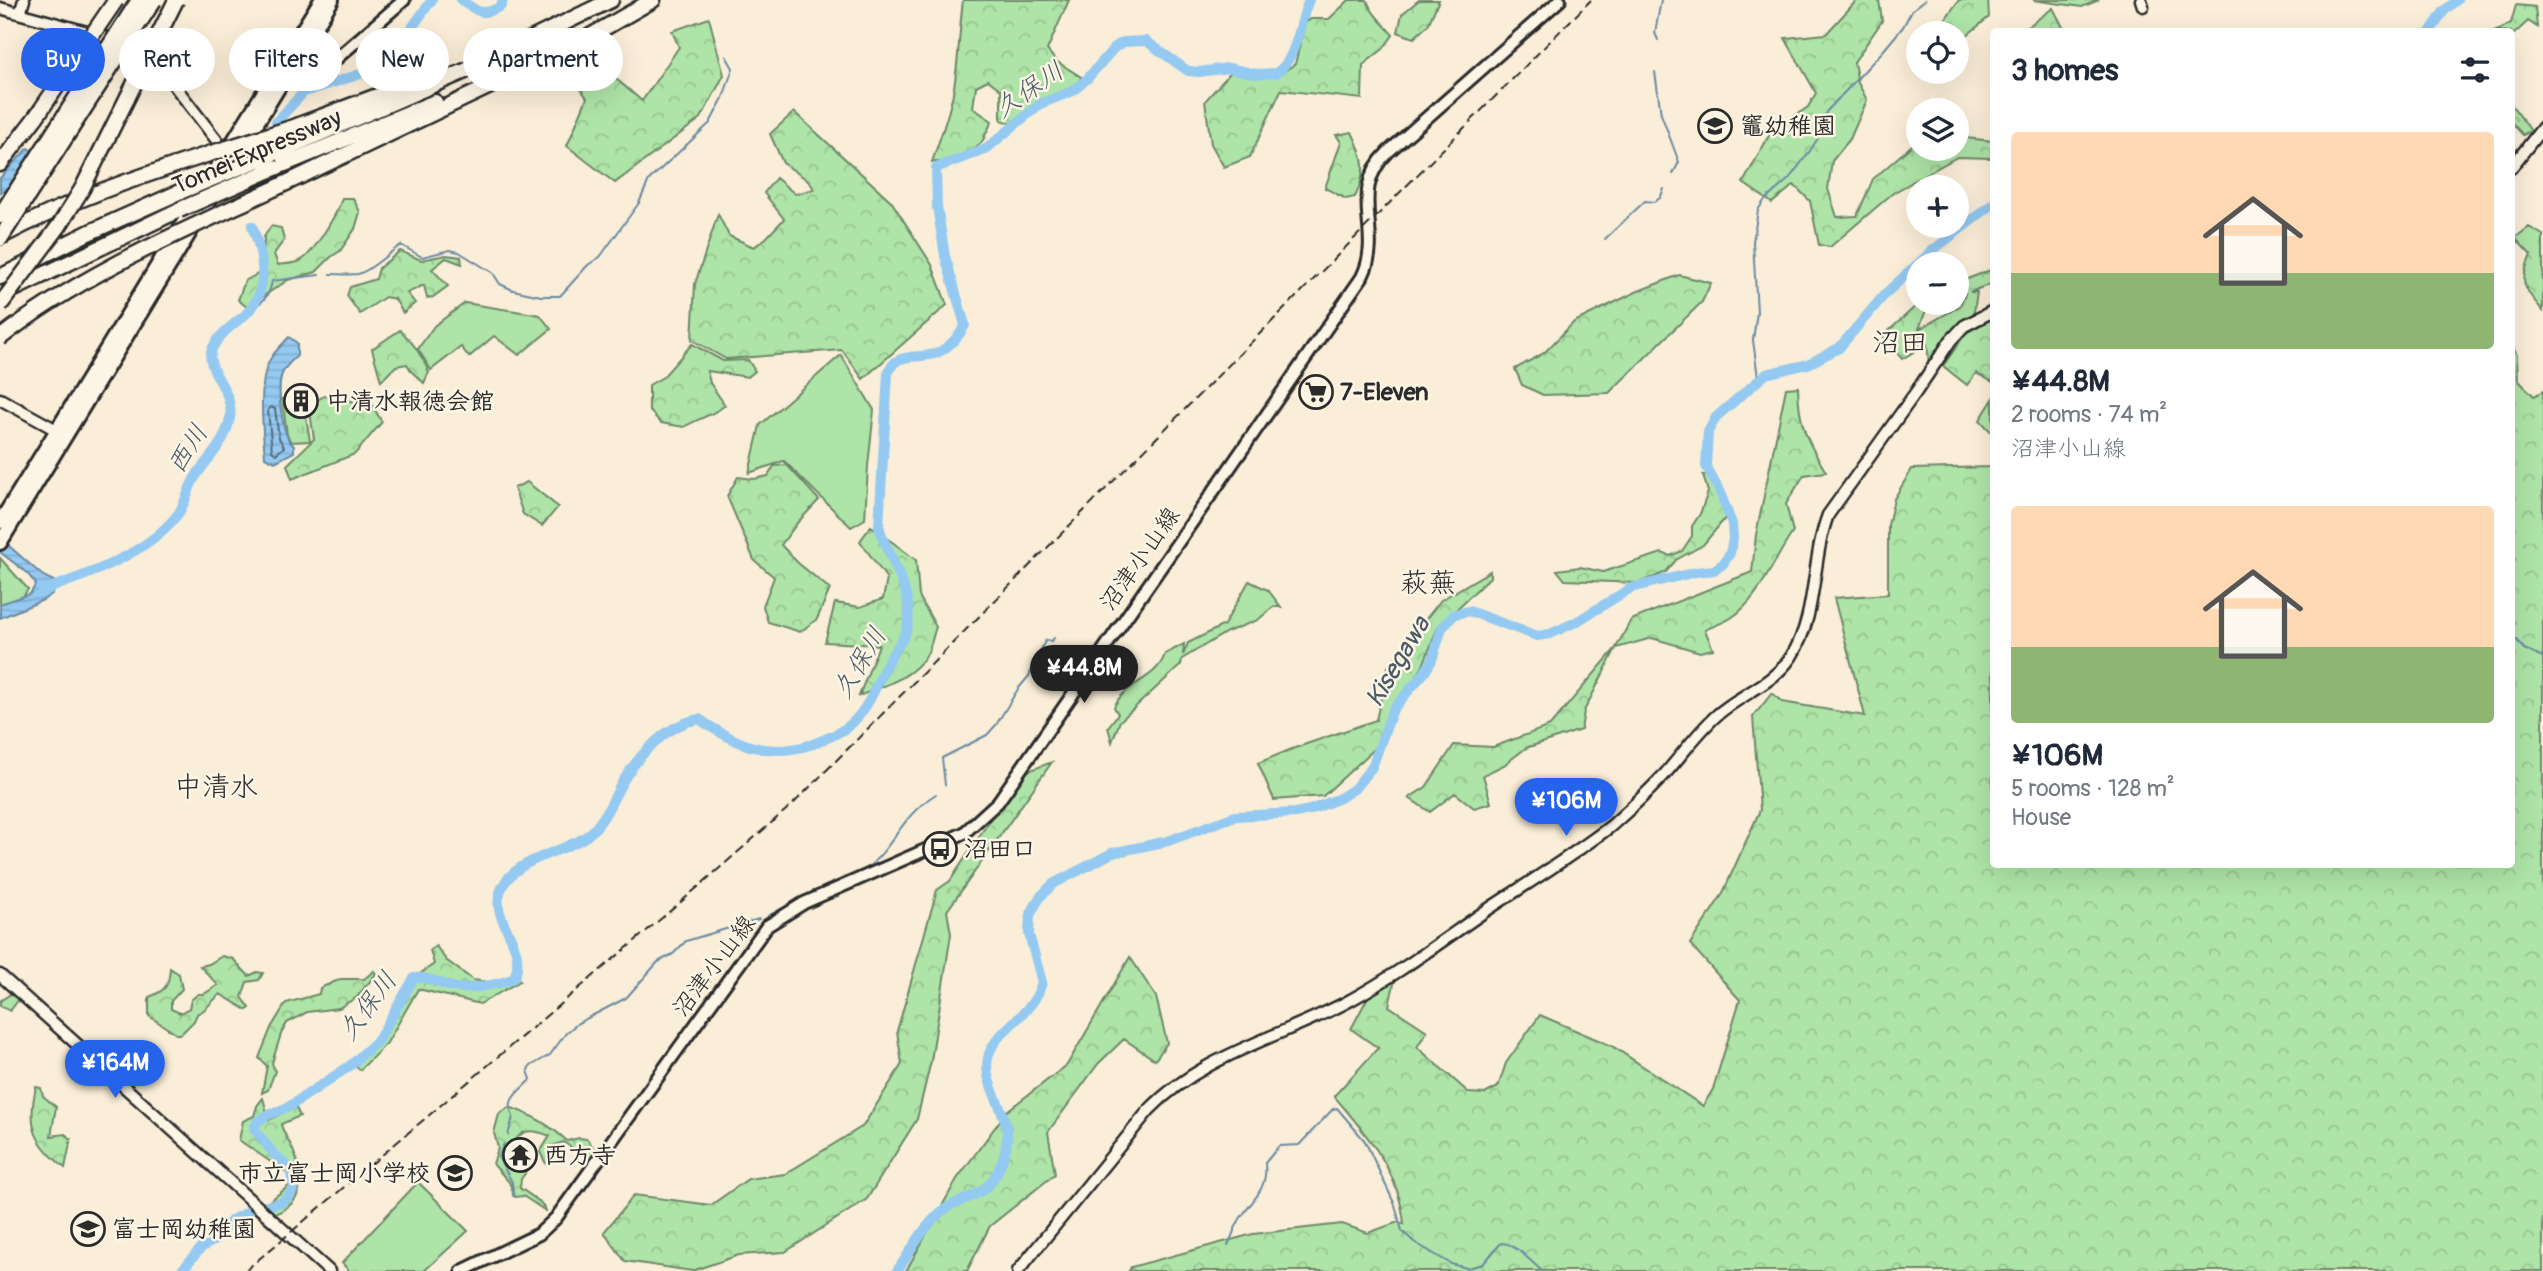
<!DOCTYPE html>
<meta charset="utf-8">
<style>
:root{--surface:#fff;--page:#f2f2f3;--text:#1f2937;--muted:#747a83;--accent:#2563eb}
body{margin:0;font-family:Pangolin,"Klee One",sans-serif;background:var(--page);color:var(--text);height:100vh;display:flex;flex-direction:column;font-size:26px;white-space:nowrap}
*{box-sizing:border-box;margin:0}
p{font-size:23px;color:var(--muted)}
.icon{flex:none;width:38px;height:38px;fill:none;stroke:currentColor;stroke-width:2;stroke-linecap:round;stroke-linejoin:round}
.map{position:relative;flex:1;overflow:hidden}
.panel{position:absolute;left:1990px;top:28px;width:525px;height:840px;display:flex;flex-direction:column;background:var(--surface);border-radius:7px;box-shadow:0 7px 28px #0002}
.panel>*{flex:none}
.hud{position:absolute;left:21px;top:28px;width:665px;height:63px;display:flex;gap:14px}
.fabs{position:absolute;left:1906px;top:21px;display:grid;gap:14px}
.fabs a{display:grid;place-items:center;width:63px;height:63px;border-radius:50%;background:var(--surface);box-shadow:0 7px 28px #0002;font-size:35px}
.price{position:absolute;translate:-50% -60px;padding:0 16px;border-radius:24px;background:var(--accent);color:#fff;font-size:23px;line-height:46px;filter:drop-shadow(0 2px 4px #0008)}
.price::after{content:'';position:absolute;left:50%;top:42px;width:21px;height:16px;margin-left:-10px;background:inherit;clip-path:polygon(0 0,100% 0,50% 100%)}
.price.selected{background:#222;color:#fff}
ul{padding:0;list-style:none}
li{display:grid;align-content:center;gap:14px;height:371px;padding:0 21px}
li span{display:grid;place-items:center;height:217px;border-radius:7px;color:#555}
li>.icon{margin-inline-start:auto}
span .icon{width:126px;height:126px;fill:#fffc;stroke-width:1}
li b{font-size:30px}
h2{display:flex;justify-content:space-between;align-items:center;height:84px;padding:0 21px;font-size:30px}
.tag{padding:0 24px;border-radius:32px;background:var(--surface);box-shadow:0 7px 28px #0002;font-size:24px;line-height:63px}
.tag.selected{background:var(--accent);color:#fff}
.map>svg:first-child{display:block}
.green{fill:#aee4a7;stroke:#6c8869;stroke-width:2}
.forest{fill:url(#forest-crowns);stroke:#6c8869;stroke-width:2}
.park{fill:url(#park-tufts);stroke:#6c8869;stroke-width:2}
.water{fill:url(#water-rules);stroke:#6a8aa2;stroke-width:2}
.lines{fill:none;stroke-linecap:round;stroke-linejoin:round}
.shore{stroke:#556a7b;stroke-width:2}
.stream{stroke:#6a8aa2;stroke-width:2}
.river{stroke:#94c9f2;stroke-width:10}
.tertiary-casing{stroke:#2b2b2b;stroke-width:15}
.secondary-casing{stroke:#2b2b2b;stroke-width:16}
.trunk-casing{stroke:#2b2b2b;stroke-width:18}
.motorway-casing{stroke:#2b2b2b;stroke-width:19}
.tertiary{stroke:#fcf5e5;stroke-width:10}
.secondary{stroke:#fcf5e5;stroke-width:10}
.trunk{stroke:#fcf5e5;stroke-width:12}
.motorway{stroke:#fcf5e5;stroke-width:14}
.rail{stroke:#2b2b2b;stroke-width:2;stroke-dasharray:10 5;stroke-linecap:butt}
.motorway-bridge-casing{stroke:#2b2b2b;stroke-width:19;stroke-linecap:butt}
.motorway-bridge{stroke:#fcf5e5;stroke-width:14}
.labels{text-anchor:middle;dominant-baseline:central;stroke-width:5;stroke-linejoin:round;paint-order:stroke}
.poi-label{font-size:24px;font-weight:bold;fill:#2b2b2b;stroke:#fcf5e5;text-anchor:start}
.street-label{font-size:24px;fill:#2b2b2b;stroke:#fcf5e5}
.water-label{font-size:26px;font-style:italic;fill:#4a5a67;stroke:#fcf5e5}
.quarter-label{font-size:28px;fill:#2b2b2b;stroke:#fcf5e5}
</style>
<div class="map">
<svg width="2543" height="1271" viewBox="0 0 2543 1271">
<defs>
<pattern id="forest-crowns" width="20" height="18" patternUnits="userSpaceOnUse" patternTransform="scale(1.75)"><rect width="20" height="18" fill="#aee4a7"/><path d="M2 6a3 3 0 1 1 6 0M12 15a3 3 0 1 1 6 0" fill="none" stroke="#96c490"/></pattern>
<pattern id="park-tufts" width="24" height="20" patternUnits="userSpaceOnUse" patternTransform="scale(1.75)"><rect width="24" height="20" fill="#aee4a7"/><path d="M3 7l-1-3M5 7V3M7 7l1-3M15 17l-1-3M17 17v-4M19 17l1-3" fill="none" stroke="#96c490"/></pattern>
<pattern id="water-rules" width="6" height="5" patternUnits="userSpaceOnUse" patternTransform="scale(1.75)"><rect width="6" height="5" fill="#94c9f2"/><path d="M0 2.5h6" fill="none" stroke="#80add0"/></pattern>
</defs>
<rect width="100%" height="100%" fill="#faeed8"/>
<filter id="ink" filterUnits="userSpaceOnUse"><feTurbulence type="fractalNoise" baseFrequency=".0143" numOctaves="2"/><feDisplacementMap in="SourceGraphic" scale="14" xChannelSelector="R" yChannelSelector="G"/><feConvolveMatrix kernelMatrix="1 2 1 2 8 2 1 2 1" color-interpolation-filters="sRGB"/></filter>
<g filter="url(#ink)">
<path class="green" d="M465,303L540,315L551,329L519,355L494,336L469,357L461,347L431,370L418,349L434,326Z
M841,355L874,410L868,466L865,519L851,527L784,461L749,473L760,425Z
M0,558L28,589L22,598L0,607Z
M1249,581L1268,590L1281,607H1273L1258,620L1227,632L1182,659L1181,665L1120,721L1112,742L1108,727L1118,714L1114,707C1125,682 1157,680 1165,654L1184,644L1183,655L1188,643L1224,625Z
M418,1182L468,1231L424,1271H349L342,1263Z"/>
<path class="forest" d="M963,0H1069L1047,50L1056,61L1081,77L1078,86L1012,124L1001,120V90L988,80L976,86L973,108L992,121L982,142L958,162H932C939,140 949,116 953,93C959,62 959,31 963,0Z
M1349,0H1367C1371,13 1384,24 1393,35L1383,49L1363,65L1362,99L1281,90L1250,157L1224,167L1211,144L1205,101L1230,73H1281L1295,64L1305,23L1311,19H1329Z
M1419,0H1439L1428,25L1414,38L1398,32L1402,14Z
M1857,0H1879L1882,21L1854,62L1858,83L1867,100L1850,139L1832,161L1828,189L1837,217L1857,216L1873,179L1918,140V149H1956L1957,137L1993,141V158L1957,157L1893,193L1830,247L1819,245L1810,201L1794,185L1772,203L1743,183L1771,132L1808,107L1816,93L1785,38L1826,34Z
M1959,0H1988L1989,17L1960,41L1957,40L1956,33H1938L1946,18Z
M2033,0H2099L2082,7Z
M2516,5L2535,7L2537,27L2528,21L2511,37V32L2496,31L2511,23Z
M2053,8L2065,31H2022Z
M709,18L724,75L701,118L615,183L567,146L587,98L575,80L601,66L642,101L679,47L672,31Z
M2511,104L2531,131L2523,135L2511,122Z
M794,112L891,201L932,265L947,305L863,379L842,350L726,359L692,340L695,284L718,214L729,236L754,247L766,238L784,219L764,193L776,178L795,194L814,189L809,181L783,163L770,134Z
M1352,132C1364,157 1368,171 1355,197L1346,199L1325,188L1341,142L1336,135Z
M342,198H353L360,212L355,229L340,251L331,257L316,272L288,280L247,307L238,300L245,281L263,271L264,237L271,226L281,228L284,240L274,254L278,265C285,264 294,264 300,261C313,255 338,212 342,198Z
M2529,227L2543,235V311C2524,288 2518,284 2531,255L2515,238Z
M400,251L421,260L446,255L461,257L462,264L446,258L432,269L448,286L433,297L427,298L424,285L407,293L415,303L403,313L395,299L385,297L360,314L347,296L350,287L376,279L379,268Z
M1993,269V283L1970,292H1977L1974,312L1969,323L1929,365L1927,344L1902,359L1883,336L1916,306L1926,310L1919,329L1960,306L1965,294L1957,297V283Z
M1679,275L1711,283L1702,302L1609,393L1543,395L1522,385L1515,369L1544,353L1574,322L1636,292Z
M1993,318V382L1976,373L1967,385L1943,366L1966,333Z
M400,330C414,343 422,355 429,372L424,383L412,372L407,364L396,366L381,381L372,349Z
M692,344L723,361L748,360L755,371L748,377L707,371L710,383L725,405C714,415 697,419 684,427L661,423L649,410V385L663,377Z
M2511,344L2517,355L2518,380L2534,396L2543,391V1271H1129L1131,1267L1253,1234L1342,1224L1368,1233L1398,1222L1404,1224C1399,1170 1367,1135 1334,1096L1378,1048L1351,1029L1368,997L1396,975L1389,1006L1427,1031L1417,1047L1469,1093L1485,1094L1498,1087L1506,1063L1540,1015L1612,1046L1703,1106L1713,1089L1740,1000L1690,944L1722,895L1760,810L1753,717L1772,693L1782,702L1865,716L1834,598L1888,594V525L1894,499L1912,469L1992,467L1993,464V864H2511Z
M1798,387C1799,426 1806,439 1826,472L1804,475L1786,504L1793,532C1774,559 1759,600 1731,618C1723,623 1713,626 1705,630L1713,649L1700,652L1652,638L1616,648L1584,711L1581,730L1526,748L1504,765L1483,775L1491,803L1474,808L1455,793L1430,812L1409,798L1426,787L1454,745L1493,747L1550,726L1616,648L1631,620L1752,572L1756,535L1786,388Z
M324,396L372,405L382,422L355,454L292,479L287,465L314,439L309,405Z
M1993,399V434L1980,420Z
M787,465L819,500L798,522L781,545L798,563L830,589L817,619L800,632L768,622L763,606L774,577L754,560L727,496L738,477L754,479L768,476L774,466Z
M1703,475H1710L1721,495L1727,516L1703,545L1676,560L1666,572L1657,576L1637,583L1565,580L1557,570L1580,567L1603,572L1662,553L1670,556L1682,551L1692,536V526L1700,514L1708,492Z
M527,482L558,507L542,526L523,514L514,488Z
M871,526L916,560L919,596L936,627C933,635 931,647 927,654C913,678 883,686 859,696L879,645L825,642L835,603L860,607L883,599L887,579L860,541Z
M1490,571V577L1438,627L1422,668L1398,703L1381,743L1323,796L1274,800L1258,763L1292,749L1376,720L1388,667L1441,600Z
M1052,762L947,911L951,934L931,1061L917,1119L867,1199L785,1252L739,1255L692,1271L625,1261L604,1232L634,1195L711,1205L748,1179L785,1174L863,1126L902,1064L897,1031L937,890L950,881L1020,774Z
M436,946L446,960L473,980L488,982L495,986L517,977L520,981L480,1004L418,989L387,1043L360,1070L354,1065L378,1035L414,978L434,964L430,950Z
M222,956L233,959L249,976L257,972L263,973L259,980L247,982L242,997L250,1008L247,1010L220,994L204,1010L197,1014L194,1021L181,1034H176L149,1016V997C166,991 169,985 170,968L179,974L182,989L171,1001V1009L180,1013L189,1008L191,1000L198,994H204L218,985L200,966L209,964Z
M1130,957L1156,997L1167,1043L1155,1060L1124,1039L1098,1064L1048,1132L1055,1174L990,1226L967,1271H906L957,1179L1007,1111L1067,1065Z
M374,971L376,974L357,997L339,1008L307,1012L287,1023L281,1034L272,1063L275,1071L268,1090L262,1093L267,1066L259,1058L271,1028L286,1003L319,994L320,988L341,979H364Z
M12,993L19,999L10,1011L0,1006V1001Z
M36,1087L41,1088L43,1096L56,1107L51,1136L65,1134L71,1139L65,1168C34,1143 27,1126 36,1087Z
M263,1098L269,1120L295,1106L300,1116L281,1124C283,1134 289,1140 293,1150C304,1176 306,1203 274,1214L267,1203L290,1185L288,1174L239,1140L243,1121L254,1116L257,1106Z
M509,1107C530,1114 551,1126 567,1141L579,1138L587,1139L595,1150V1162L563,1142L549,1147L550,1162L546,1164L540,1152L550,1136C525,1126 516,1131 510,1157L526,1172L521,1179L520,1188L540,1202L547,1212L523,1196L515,1197L509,1182L493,1164L498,1148L494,1133L499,1114Z"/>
<path class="park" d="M282,399H291L297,411L305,410L310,441L291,442L287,435Z"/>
<path class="water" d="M28,148L55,166L0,193V178Z
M289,337L297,343V356C291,361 285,367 282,374C276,388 282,438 294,446V452L275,462L265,457C263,433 257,379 271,358C275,351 283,344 289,337Z
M0,538L43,576L54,581L52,594L43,600L0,618V604L30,594L36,584L27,573L0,552Z"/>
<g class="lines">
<path class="shore" d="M271,407L275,409L279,438L284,447L276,454L272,451L268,410Z"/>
<path class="stream" d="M1658,40L1655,33L1661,0
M1655,72L1661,114L1679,162L1673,174
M1605,239L1645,201L1654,202L1660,198L1664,189
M330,274C339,274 350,275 358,274C371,271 388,253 401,245L422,257L450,250L459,252L493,273L500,284L513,290L541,296H560L588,265L600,257L639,203L649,180L710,123L723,98L733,68L726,56
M250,308C263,304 270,294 272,281L319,275
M1758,378L1753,340L1757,312L1753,242L1758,210L1764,201L1789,179L1810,151L1818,138L1826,112L1883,51L1903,27L1912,10L1925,0
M2511,633L2524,649L2543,657
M945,785L942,758L987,735L996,725L1018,689L1029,676L1043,645L1046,640L1051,641L1054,638
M862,872C894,849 899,817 936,794
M768,916L796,901
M508,1135L513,1117C504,1099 520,1091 531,1079L528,1071L529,1067L550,1055L566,1033L578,1023L626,998L658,962L673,954L686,941L759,919
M504,1144L498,1157L512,1182L513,1196
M1228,1245C1232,1237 1235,1227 1240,1219C1253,1199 1268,1189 1265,1163L1279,1146L1299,1145L1333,1109L1337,1108L1365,1141L1395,1205L1402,1231L1414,1242L1451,1264L1467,1268L1483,1264L1501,1243L1508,1244L1520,1251L1542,1271"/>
<path class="river" d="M461,0C478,12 482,17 501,6L503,0
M2430,32L2444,11L2457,0
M276,122L304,92L367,72C397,55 412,26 432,0
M41,593C55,585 70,581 85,575C118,562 156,543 178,514C186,503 188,488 196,476C210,455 225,444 230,418C235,390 203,369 212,349C219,334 233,325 245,315C271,291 263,254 252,226
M181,1271L202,1247L215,1240L232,1220L251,1210L282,1202L289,1196L294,1188L290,1169L274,1154L254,1129L257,1122L266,1116L290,1106L351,1065L378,1040L414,978C428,976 439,984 452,987C467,991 501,984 514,978C528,945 494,925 499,897C506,858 564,854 588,835C605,821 612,800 623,781C639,755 667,724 699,719C737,745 767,759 813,744C826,739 841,733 851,724C868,709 877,685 886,665C892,652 907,637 908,623C913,589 887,557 879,526L888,374C895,350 919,360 937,353C948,348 960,336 965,325L945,256L937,206L936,168L986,149L1040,104L1073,91L1087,79L1114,48L1123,42L1146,41L1188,71L1199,72L1228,68L1257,74L1276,73C1297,60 1299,22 1309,0
M897,1271C911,1251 923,1227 942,1211C955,1201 971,1199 984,1189C999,1177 1008,1150 1007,1131C1005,1107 980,1080 989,1054C999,1026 1034,1015 1042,982L1029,934L1030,915L1040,897L1053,884L1112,853L1168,841L1235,816L1295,813L1310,810L1340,798L1354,789L1372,767L1393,709L1425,672L1432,660L1442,628L1455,614L1469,611L1537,636L1550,634L1576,622L1631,588L1696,572L1714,570L1723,564L1730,553L1733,539L1732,524L1720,492L1706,466L1708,432L1716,417L1766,374L1808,364L1839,348L1885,294L1933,250L1993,204"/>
<g class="tertiary-casing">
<path id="tertiary" d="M2141,0L2143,6
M0,8L105,37L133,48L167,76L225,151
M20,13L24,0
M2511,168L2543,127
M0,399L62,433
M0,975L329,1271
M1018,1271L1149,1110C1202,1055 1281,1037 1347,1002C1395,976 1439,943 1484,912C1526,884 1571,857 1611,826C1629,810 1648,792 1664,775C1682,755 1697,733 1717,715C1741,694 1772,685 1791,657C1818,615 1811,560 1828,515L1916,392L1951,340L1964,326L1993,311"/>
</g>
<g class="secondary-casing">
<path id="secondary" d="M287,73L306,82L314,78L404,0
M462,1271L539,1234L556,1218L767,926L804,903L964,833L998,802L1362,277C1385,232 1346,193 1388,152L1560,0"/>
</g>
<g class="trunk-casing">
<path id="trunk" d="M0,522C108,349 212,173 321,0
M0,543L332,0"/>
</g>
<g class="motorway-casing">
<path id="motorway" d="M291,128L434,75
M275,153L472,68L611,0
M0,164L36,117
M275,168L435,102
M280,186L566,50L653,0
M0,237C69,200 138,177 212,153
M0,277L88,233L182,191
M10,291L179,210"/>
</g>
<use href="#tertiary" class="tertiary"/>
<use href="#secondary" class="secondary"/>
<use href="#trunk" class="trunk"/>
<use href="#motorway" class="motorway"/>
<path class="rail" d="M245,1271L682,901L794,803L1591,0"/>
<g class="motorway-bridge-casing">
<path id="motorway-bridge" d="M36,117L116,0
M212,153L291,128
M182,191L275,153
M179,210L275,168
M0,216L139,0
M0,239L154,0
M0,305L59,226L82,189L176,0
M0,338C84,272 184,231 280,186"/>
</g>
<use href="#motorway-bridge" class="motorway-bridge"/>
</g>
</g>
<defs>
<g id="school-ring" transform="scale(1.75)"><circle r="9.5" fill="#fcf5e5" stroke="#2b2b2b" stroke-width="1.5"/><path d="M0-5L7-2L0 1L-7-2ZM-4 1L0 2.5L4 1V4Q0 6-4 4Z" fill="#2b2b2b"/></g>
<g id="supermarket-ring" transform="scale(1.75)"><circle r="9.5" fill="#fcf5e5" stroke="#2b2b2b" stroke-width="1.5"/><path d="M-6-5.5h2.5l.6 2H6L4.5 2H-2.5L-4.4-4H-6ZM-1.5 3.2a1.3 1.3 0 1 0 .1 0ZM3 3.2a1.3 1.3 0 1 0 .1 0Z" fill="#2b2b2b"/></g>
<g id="building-ring" transform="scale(1.75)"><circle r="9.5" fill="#fcf5e5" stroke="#2b2b2b" stroke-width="1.5"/><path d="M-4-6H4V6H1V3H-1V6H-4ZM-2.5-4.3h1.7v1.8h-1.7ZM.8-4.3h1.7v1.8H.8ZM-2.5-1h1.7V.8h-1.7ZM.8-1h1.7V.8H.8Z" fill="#2b2b2b"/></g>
<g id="bus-ring" transform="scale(1.75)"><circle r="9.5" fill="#fcf5e5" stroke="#2b2b2b" stroke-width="1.5"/><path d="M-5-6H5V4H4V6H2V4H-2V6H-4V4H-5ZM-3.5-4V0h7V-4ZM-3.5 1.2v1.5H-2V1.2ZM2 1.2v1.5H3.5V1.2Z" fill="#2b2b2b"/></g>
<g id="temple-ring" transform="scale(1.75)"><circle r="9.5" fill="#fcf5e5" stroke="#2b2b2b" stroke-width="1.5"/><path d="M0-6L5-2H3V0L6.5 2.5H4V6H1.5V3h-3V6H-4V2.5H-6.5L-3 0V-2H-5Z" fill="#2b2b2b"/></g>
</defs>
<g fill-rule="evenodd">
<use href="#school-ring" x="1715" y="126"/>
<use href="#supermarket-ring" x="1316" y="392"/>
<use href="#building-ring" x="301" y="401"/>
<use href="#bus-ring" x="940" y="849"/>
<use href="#temple-ring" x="520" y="1155"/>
<use href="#school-ring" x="455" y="1173"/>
<use href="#school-ring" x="88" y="1229"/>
</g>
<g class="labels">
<g class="poi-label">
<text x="1740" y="126">竈幼稚園</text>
<text x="1340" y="392">7-Eleven</text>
<text x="326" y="401">中清水報徳会館</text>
<text x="964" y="849">沼田口</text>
<text x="544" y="1155">西方寺</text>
<text x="430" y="1173" text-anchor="end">市立富士岡小学校</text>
<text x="112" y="1229">富士岡幼稚園</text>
</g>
<g class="street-label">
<text transform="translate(257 152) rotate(-23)">Tomei Expressway</text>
<text transform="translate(1140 559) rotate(-55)">沼津小山線</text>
<text transform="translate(714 966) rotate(-53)">沼津小山線</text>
</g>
<g class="water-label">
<text transform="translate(1029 90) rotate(-34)">久保川</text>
<text transform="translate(188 449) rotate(-58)">西川</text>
<text transform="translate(1398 662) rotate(-59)">Kisegawa</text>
<text transform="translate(860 663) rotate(-59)">久保川</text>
<text transform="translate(368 1006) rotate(-53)">久保川</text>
</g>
<g class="quarter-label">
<text x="1900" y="343">沼田</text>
<text x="1428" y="583">萩蕪</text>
<text x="216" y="787">中清水</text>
</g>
</g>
</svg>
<div class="fabs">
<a><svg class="icon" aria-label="locate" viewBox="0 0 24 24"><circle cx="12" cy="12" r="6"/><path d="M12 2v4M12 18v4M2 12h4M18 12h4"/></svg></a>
<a><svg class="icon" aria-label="layers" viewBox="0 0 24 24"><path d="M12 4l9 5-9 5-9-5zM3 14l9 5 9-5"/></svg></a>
<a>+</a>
<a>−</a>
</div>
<b class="price selected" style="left:1084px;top:705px">¥44.8M</b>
<b class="price" style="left:1566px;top:838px">¥106M</b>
<b class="price" style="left:115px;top:1100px">¥164M</b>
<div class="hud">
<a class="tag selected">Buy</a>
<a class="tag">Rent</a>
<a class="tag">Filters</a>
<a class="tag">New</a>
<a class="tag">Apartment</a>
</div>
<section class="panel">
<h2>3 homes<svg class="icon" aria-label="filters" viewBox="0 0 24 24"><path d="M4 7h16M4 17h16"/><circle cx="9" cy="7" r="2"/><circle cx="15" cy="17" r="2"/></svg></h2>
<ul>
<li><span style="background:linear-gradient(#ffd9b3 65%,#8fb573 0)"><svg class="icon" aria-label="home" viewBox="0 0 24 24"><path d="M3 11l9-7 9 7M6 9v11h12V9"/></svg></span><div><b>¥44.8M</b><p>2 rooms · 74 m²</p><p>沼津小山線</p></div></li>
<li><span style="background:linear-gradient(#ffd9b3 65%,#8fb573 0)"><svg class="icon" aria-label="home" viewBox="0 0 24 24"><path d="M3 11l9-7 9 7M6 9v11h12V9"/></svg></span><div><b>¥106M</b><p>5 rooms · 128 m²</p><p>House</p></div></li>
</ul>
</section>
</div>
